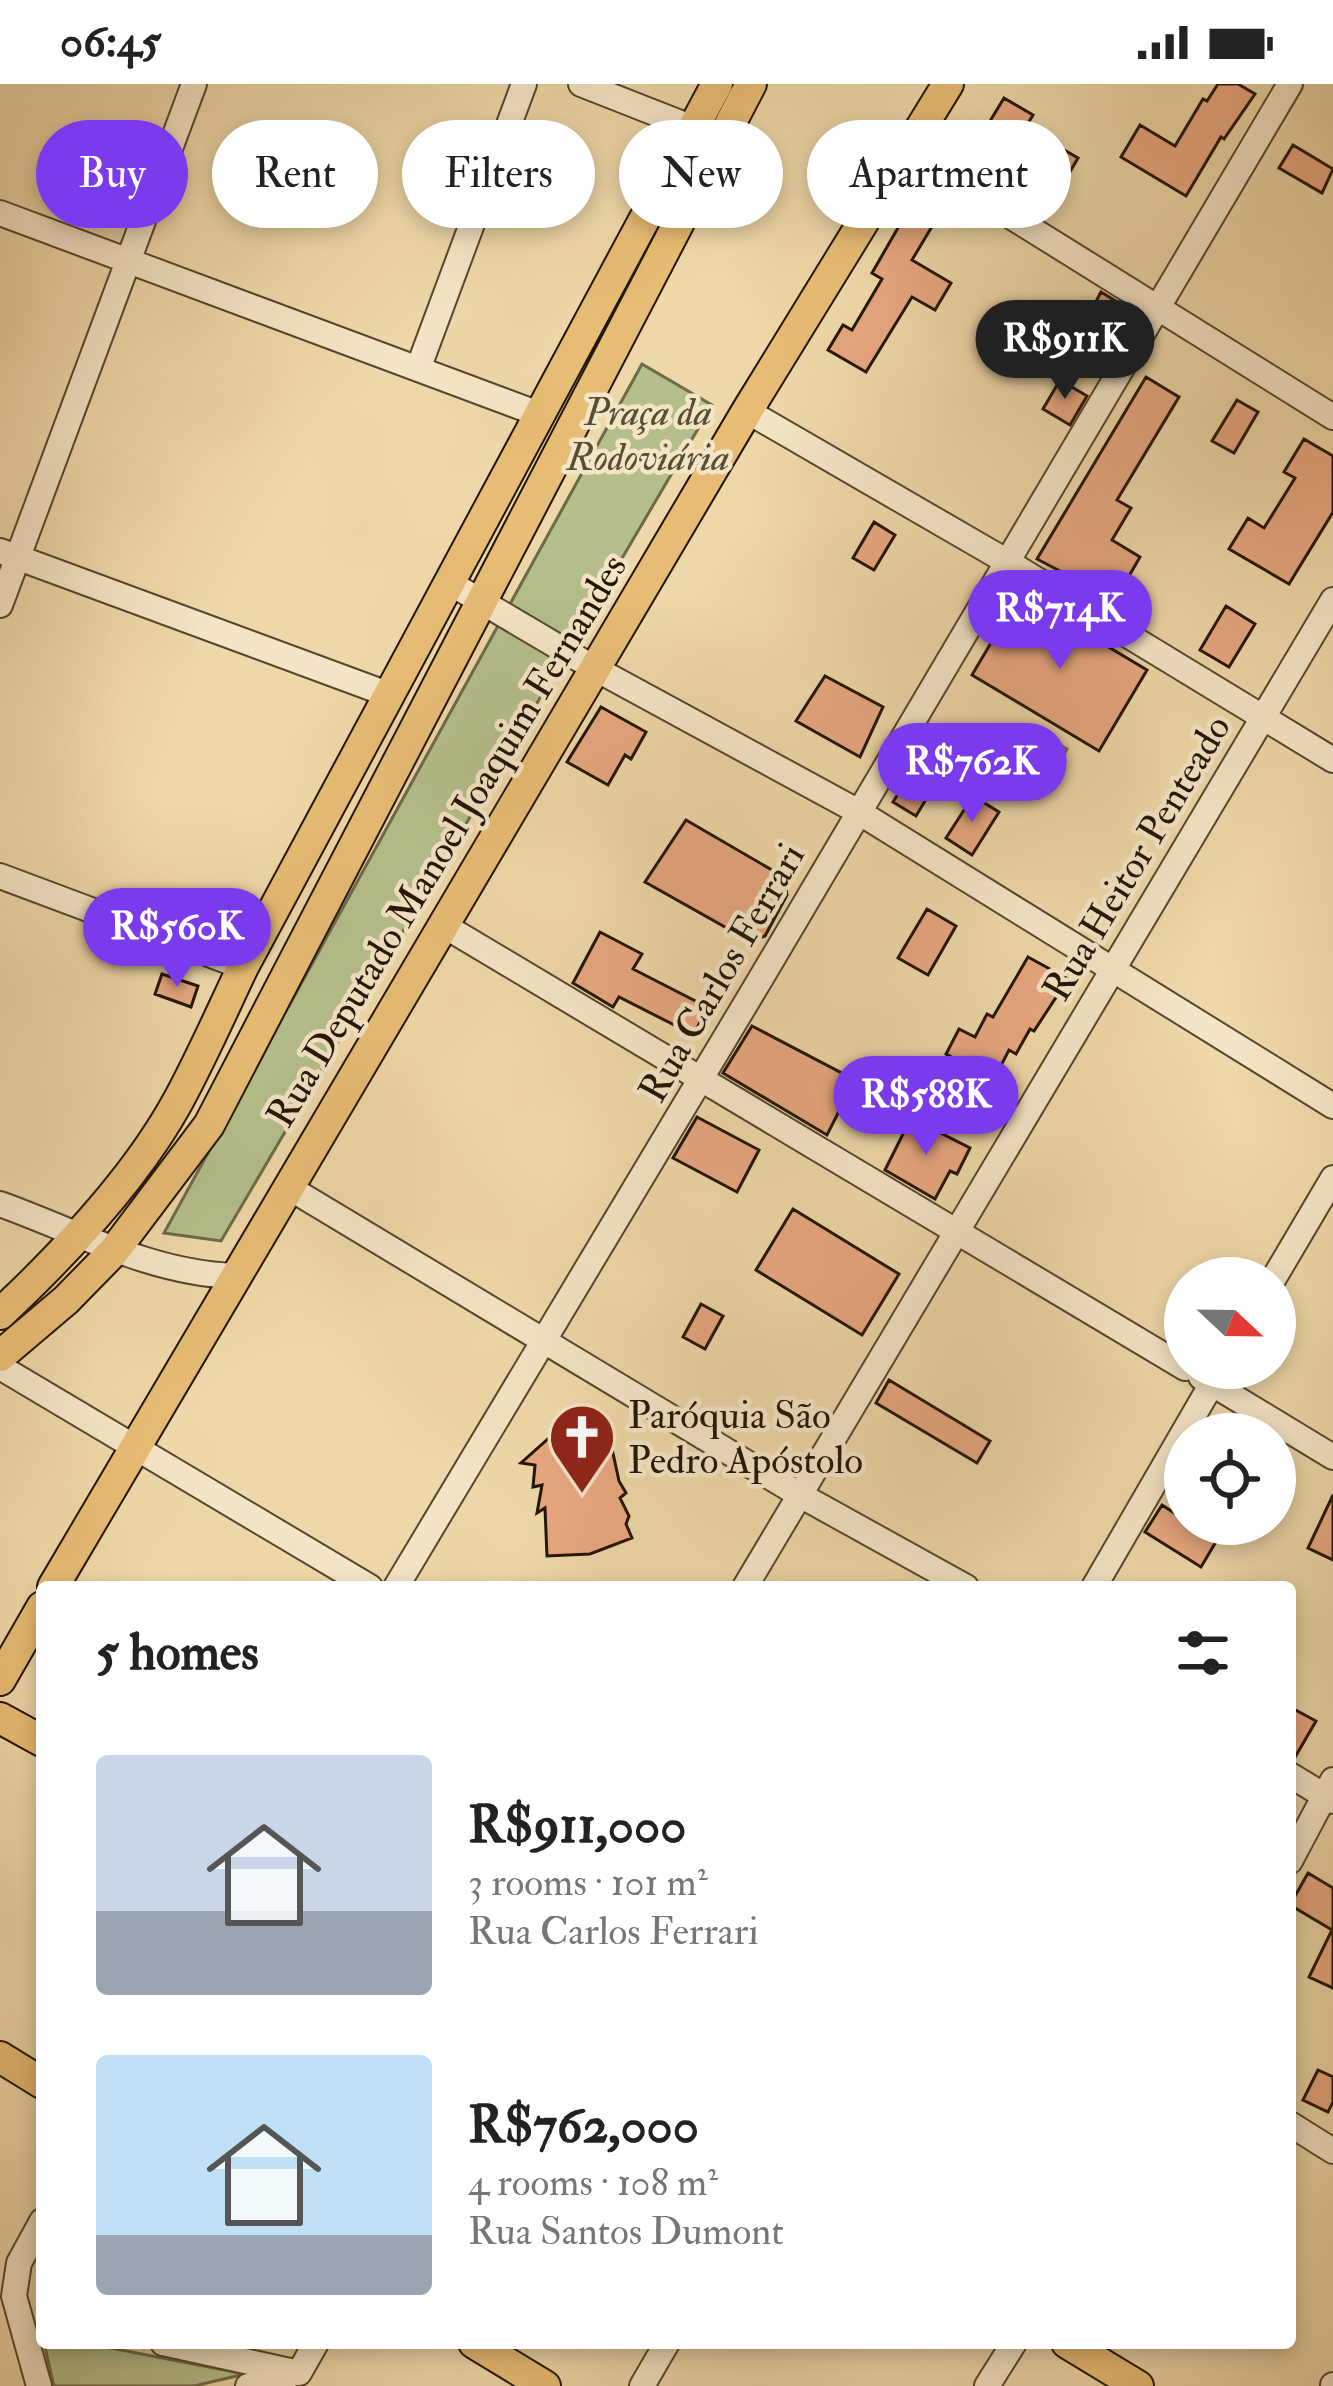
<!DOCTYPE html>
<meta charset="utf-8">
<style>
:root{--surface:#fff;--page:#f2f2f2;--text:#222;--muted:#767676;--accent:#7c3aed}
body{margin:0;font-family:"IM FELL Double Pica",serif;background:var(--page);color:var(--text);height:100vh;display:flex;flex-direction:column;font-size:45px;white-space:nowrap}
*{box-sizing:border-box;margin:0}
p{font-size:39px;color:var(--muted)}
.icon{flex:none;width:66px;height:66px;fill:none;stroke:currentColor;stroke-width:2;stroke-linecap:round;stroke-linejoin:round}
.map{position:relative;flex:1;overflow:hidden}
.drawer{position:absolute;left:36px;top:1497px;width:1260px;height:768px;display:flex;flex-direction:column;background:var(--surface);border-radius:12px;box-shadow:0 6px 18px #0003}
.drawer>*{flex:none}
.banner{position:absolute;left:36px;top:36px;width:1263px;height:108px;display:flex;gap:24px}
.needle{width:78px;rotate:112deg}
.fabs{position:absolute;left:1164px;top:1173px;display:grid;gap:24px}
.fabs a{display:grid;place-items:center;width:132px;height:132px;border-radius:50%;background:var(--surface);box-shadow:0 6px 18px #0003;font-size:60px}
.price{position:absolute;translate:-50% -102px;padding:0 27px;border-radius:42px;background:var(--accent);color:#fff;font-size:39px;line-height:78px;filter:drop-shadow(0 3px 6px #0008)}
.price::after{content:'';position:absolute;left:50%;top:72px;width:36px;height:27px;margin-left:-18px;background:inherit;clip-path:polygon(0 0,100% 0,50% 100%)}
.price.selected{background:#222;color:#fff}
ul{padding:0;list-style:none}
li{display:flex;align-items:center;gap:36px;height:300px;padding:0 60px}
li span{display:grid;place-items:center;flex:none;width:336px;height:240px;border-radius:12px;color:#555}
li>.icon{margin-inline-start:auto}
span .icon{width:144px;height:144px;fill:#fffc;stroke-width:1}
li b{font-size:51px}
h2{display:flex;justify-content:space-between;align-items:center;height:144px;padding:0 60px;font-size:51px}
.tag{padding:0 42px;border-radius:54px;background:var(--surface);box-shadow:0 6px 18px #0003;font-size:42px;line-height:108px}
.tag.selected{background:var(--accent);color:#fff}
.status{display:flex;justify-content:space-between;align-items:center;height:84px;padding:0 60px;background:var(--surface);direction:ltr}
.status svg{height:33px;fill:currentColor}
.map>svg:first-child{display:block}
.green{fill:#b4bf8b;stroke:#6c6a48;stroke-width:3}
.water{fill:#9bb8b0;stroke:#6b776b;stroke-width:3}
.building{fill:#e7a780;stroke:#231504;stroke-width:3}
.lines{fill:none;stroke-linecap:round;stroke-linejoin:round}
.minor-casing{stroke:#56462d;stroke-width:28}
.major-casing{stroke:#231504;stroke-width:34}
.minor{stroke:#f4e5c6;stroke-width:24}
.major{stroke:#e7bc74;stroke-width:30}
.labels{text-anchor:middle;dominant-baseline:central;stroke-width:9;stroke-linejoin:round;paint-order:stroke}
.park-label{font-size:39px;font-style:italic;fill:#565033;stroke:#f4e5c6}
.street-label{font-size:39px;fill:#231504;stroke:#f4e5c6}
.poi-label{font-size:39px;fill:#231504;stroke:#f4e5c6;text-anchor:start}
</style>
<div class="status"><b>06:45</b><svg viewBox="0 0 49 12"><path d="M0 12V9h3v3zM5 12V6h3v6zM10 12V3h3v9zM15 12V0h3v12zM26 1h20v11H26zM47 4h2v5h-2z"/></svg></div>
<div class="map">
<svg width="1333" height="2302" viewBox="0 0 1333 2302">
<rect width="100%" height="100%" fill="#eed7a8"/>
<filter id="stains"><feTurbulence type="fractalNoise" baseFrequency=".00167" numOctaves="4"/><feColorMatrix values="0 0 0 0 .2 0 0 0 0 .09 0 0 0 0 .02 0 0 0 .5 -.17"/></filter>
<radialGradient id="worn" r=".72"><stop offset=".6" stop-color="#630" stop-opacity="0"/><stop offset="1" stop-color="#630" stop-opacity=".3"/></radialGradient>
<path class="green" d="M642,280L712,321L221,1157L164,1149Z
M44,2259H85L245,2290L194,2302H54Z"/>
<path class="water" d="M1040,650L1067,665L1038,714L1012,699Z"/>
<path class="building" d="M1218,0H1238L1255,10L1224,55L1221,53L1186,112L1121,73L1140,41L1175,62L1203,15L1207,17Z
M1004,14L1033,31L998,88L951,59L962,40L981,52Z
M1054,60L1078,74L1051,120L1026,106Z
M1293,61L1333,85L1322,109L1279,84Z
M918,109L943,124L912,176L951,199L935,226L912,213L866,288L828,266L843,241L852,246L882,195L872,189Z
M1101,208L1130,226L1095,276L1073,262Z
M1146,293L1179,313L1117,416L1131,424L1112,456L1140,473L1115,516L1037,475Z
M1060,296L1087,312L1070,341L1043,325Z
M1237,316L1258,328L1234,369L1212,357Z
M1304,355L1333,372V428L1289,500L1229,465L1248,434L1264,444L1295,394L1284,388Z
M874,438L895,451L874,486L853,474Z
M1020,510L1147,586L1099,667L972,591Z
M1226,522L1255,540L1229,583L1200,566Z
M825,592L883,623L860,673L796,637Z
M601,623L646,648L631,675L625,671L608,701L567,678Z
M918,678L940,692L916,732L893,718Z
M973,712L999,728L972,771L946,754Z
M686,736L784,793L787,811L765,852L750,857L645,798Z
M927,825L956,842L928,891L898,874Z
M600,848L642,870L633,885L707,923L694,951L619,913L613,923L573,899Z
M1028,873L1068,895L1034,947L1030,945L1016,970L1009,966L994,995L946,970L959,945L975,953L987,930L993,933Z
M162,890L198,902L191,923L155,910Z
M752,942L855,996L827,1051L723,989Z
M697,1033L759,1066L737,1108L673,1074Z
M911,1034L970,1064L957,1090L950,1087L935,1115L885,1086Z
M793,1125L899,1190L862,1251L756,1186Z
M701,1220L723,1232L705,1265L683,1253Z
M889,1296L990,1357L977,1379L876,1319Z
M594,1336L604,1358L611,1360L619,1397L626,1409L620,1414L629,1432L626,1440L632,1454L590,1470L547,1472L545,1424L537,1429L542,1401L533,1403L535,1381L521,1379L558,1346L588,1348Z
M1333,1411V1476L1308,1464Z
M1162,1421L1185,1436V1440H1192L1217,1456L1201,1483L1145,1448Z
M1290,1623L1316,1637L1294,1675H1290Z
M1308,1789L1333,1804V1904L1309,1893L1332,1846L1290,1821Z
M1318,1986L1333,1993V2018L1328,2028L1303,2016Z"/>
<g class="lines">
<g class="minor-casing">
<path id="minor" d="M581,0L693,44
M906,67L1333,333
M0,129L539,330
M418,285L524,0
M747,327L1006,477L1333,676
M0,467L390,611
M450,499L594,584L857,727L1333,1022
M0,521L194,0
M0,792L243,883
M443,841L1185,1284
M288,1103L800,1411L966,1503
M0,1120C78,1148 150,1189 234,1192
M1274,1194L1333,1094
M0,1283L370,1503
M1201,1293L1333,1373
M396,1503C697,1004 995,502 1290,0
M745,1503L1333,516
M1094,1503L1221,1284
M1290,1691L1333,1717
M1290,1777L1333,1696
M1290,2040L1333,2067
M163,2259L299,2289
M299,2289L316,2259
M39,2302L14,2212L19,2179L42,2137
M248,2302L290,2291
M642,2302L667,2259
M987,2302L1014,2259
M1333,2302V2301"/>
</g>
<g class="major-casing">
<path id="major" d="M0,1230C64,1170 136,1094 178,1017C202,973 222,927 243,883L717,0
M0,1272L66,1216L114,1167L209,1041L751,0
M53,1503L747,327L948,0
M0,1596L42,1523
M0,1634L42,1657
M0,1973L42,1999
M474,2259L545,2302
M1067,2259L1138,2302"/>
</g>
<use href="#minor" class="minor"/>
<use href="#major" class="major"/>
</g>
<defs>
<g id="church-pin" transform="scale(3.45)"><path d="M0 17L-7.5 6A9.5 9.5 0 1 1 7.5 6Z" fill="#8f2418" stroke="#f4e5c6"/><path d="M-1.2-6h2.4v3.5h3.3v2.4h-3.3V6h-2.4V-.1h-3.3v-2.4h3.3Z" fill="#fff"/></g>
</defs>
<g fill-rule="evenodd">
<use href="#church-pin" x="582" y="1353"/>
</g>
<g class="labels">
<g class="park-label">
<text x="648" y="328">Praça da<tspan x="648" dy="45">Rodoviária</tspan></text>
</g>
<g class="street-label">
<text transform="translate(447 757) rotate(-59)">Rua Deputado Manoel Joaquim Fernandes</text>
<text transform="translate(1137 774) rotate(-59)">Rua Heitor Penteado</text>
<text transform="translate(722 889) rotate(-60)">Rua Carlos Ferrari</text>
</g>
<g class="poi-label">
<text x="628" y="1331">Paróquia São<tspan x="628" dy="45">Pedro Apóstolo</tspan></text>
</g>
</g>
<rect width="100%" height="100%" filter="url(#stains)"/>
<rect width="100%" height="100%" fill="url(#worn)"/>
</svg>
<div class="fabs">
<a><svg class="needle" viewBox="-14 -14 28 28"><path d="M0-13l5 13h-10z" fill="#e53935"/><path d="M0 13l5-13h-10z" fill="#767676"/></svg></a>
<a><svg class="icon" aria-label="locate" viewBox="0 0 24 24"><circle cx="12" cy="12" r="6"/><path d="M12 2v4M12 18v4M2 12h4M18 12h4"/></svg></a>
</div>
<b class="price selected" style="left:1065px;top:318px">R$911K</b>
<b class="price" style="left:1060px;top:588px">R$714K</b>
<b class="price" style="left:972px;top:741px">R$762K</b>
<b class="price" style="left:177px;top:906px">R$560K</b>
<b class="price" style="left:926px;top:1074px">R$588K</b>
<div class="banner">
<a class="tag selected">Buy</a>
<a class="tag">Rent</a>
<a class="tag">Filters</a>
<a class="tag">New</a>
<a class="tag">Apartment</a>
</div>
<section class="drawer">
<h2>5 homes<svg class="icon" aria-label="filters" viewBox="0 0 24 24"><path d="M4 7h16M4 17h16"/><circle cx="9" cy="7" r="2"/><circle cx="15" cy="17" r="2"/></svg></h2>
<ul>
<li><span style="background:linear-gradient(#c9d6e8 65%,#9aa5b1 0)"><svg class="icon" aria-label="home" viewBox="0 0 24 24"><path d="M3 11l9-7 9 7M6 9v11h12V9"/></svg></span><div><b>R$911,000</b><p>3 rooms · 101 m²</p><p>Rua Carlos Ferrari</p></div></li>
<li><span style="background:linear-gradient(#bfe0f5 75%,#9aa5b1 0)"><svg class="icon" aria-label="home" viewBox="0 0 24 24"><path d="M3 11l9-7 9 7M6 9v11h12V9"/></svg></span><div><b>R$762,000</b><p>4 rooms · 108 m²</p><p>Rua Santos Dumont</p></div></li>
</ul>
</section>
</div>
